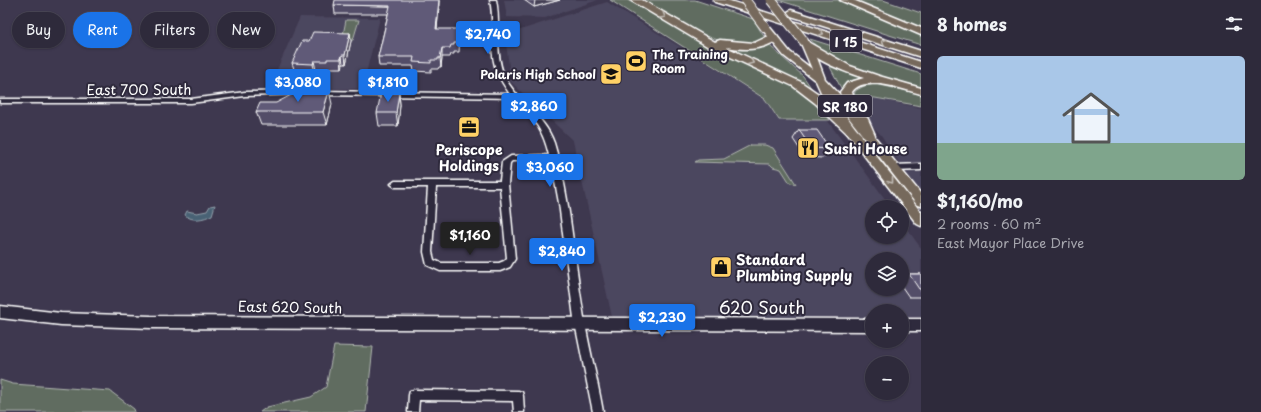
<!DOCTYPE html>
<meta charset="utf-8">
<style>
:root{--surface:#2e2a3b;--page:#3a3646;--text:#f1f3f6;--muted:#a7a7af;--line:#494655;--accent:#1a73e8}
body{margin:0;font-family:"Playpen Sans",sans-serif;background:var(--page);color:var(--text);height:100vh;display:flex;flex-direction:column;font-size:15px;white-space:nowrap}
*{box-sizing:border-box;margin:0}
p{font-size:13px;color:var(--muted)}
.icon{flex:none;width:22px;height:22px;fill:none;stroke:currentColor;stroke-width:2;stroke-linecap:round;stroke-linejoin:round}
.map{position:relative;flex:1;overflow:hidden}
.drawer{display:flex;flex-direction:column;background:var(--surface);width:340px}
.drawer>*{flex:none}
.banner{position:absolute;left:12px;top:12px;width:380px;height:36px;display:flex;gap:8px}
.tools{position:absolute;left:865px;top:200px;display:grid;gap:8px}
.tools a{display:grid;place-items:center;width:44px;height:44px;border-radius:50%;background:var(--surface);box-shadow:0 1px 3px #0004,0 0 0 1px var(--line);font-size:20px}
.price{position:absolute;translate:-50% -34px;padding:0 9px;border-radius:4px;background:var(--accent);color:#fff;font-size:13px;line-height:26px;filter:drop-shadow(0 1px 2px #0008)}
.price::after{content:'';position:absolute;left:50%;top:24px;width:12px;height:9px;margin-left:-6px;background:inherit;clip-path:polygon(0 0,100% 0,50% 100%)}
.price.current{background:#222;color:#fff}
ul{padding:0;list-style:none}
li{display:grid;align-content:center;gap:8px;height:212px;padding:0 16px}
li+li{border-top:1px solid var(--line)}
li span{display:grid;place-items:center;height:124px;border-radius:6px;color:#555}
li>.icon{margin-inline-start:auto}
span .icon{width:72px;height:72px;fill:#fffc;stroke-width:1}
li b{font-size:17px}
h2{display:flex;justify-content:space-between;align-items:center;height:48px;padding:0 16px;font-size:17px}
.tag{padding:0 14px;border-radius:18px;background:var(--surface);box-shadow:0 1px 3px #0004,0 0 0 1px var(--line);font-size:14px;line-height:36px}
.tag.current{background:var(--accent);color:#fff}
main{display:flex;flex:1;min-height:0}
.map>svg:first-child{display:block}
.built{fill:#4c465e;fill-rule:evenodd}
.green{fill:#606c61;stroke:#b0b6b0}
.water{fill:#4a6274;stroke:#92a1ac}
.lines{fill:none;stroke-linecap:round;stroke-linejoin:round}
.street-casing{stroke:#fff;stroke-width:3}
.secondary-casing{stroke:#fff;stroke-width:3}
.primary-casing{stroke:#fff;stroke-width:3}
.highway-casing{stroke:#fff;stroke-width:3}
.street{fill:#2f2a3d;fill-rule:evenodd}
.secondary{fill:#2f2a3d;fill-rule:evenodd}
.primary{fill:#76695c;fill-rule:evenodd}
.highway{fill:#76695c;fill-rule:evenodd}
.primary-bridge-casing{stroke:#fff;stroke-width:11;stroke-linecap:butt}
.primary-bridge{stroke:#76695c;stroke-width:9}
.wall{fill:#534d67;stroke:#fff}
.shaded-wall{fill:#443f54;stroke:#fff}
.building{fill:#615a78;stroke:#fff}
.oneway{stroke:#c1bcb6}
.labels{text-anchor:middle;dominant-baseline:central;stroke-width:4;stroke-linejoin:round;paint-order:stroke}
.far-poi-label{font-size:12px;font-weight:bold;fill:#fff;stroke:#2f2a3d;text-anchor:start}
.shield{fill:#2f2a3d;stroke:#c1bfc5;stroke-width:1}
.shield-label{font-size:13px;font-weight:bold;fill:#fff}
.street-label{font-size:14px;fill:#fff;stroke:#2f2a3d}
.poi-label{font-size:14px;font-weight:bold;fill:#fff;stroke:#2f2a3d;text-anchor:start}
.near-street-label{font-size:17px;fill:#fff;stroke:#2f2a3d}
</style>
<main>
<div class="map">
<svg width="921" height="412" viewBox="0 0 921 412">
<rect width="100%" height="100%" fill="#3e384f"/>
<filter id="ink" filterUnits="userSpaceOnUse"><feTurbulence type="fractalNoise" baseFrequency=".025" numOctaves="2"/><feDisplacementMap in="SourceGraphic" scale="8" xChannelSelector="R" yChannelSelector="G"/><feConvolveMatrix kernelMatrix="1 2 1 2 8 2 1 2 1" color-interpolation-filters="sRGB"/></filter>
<g filter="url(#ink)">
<path class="built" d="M504,0H598L545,18L507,17Z
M607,2L765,99L778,120H827L891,207H872V237H902V222L921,248V317H902V311H872V317H612L573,141L511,82L505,35ZM872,259H902V289H872Z
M300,17L380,18L362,89L269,88Z
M853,96L869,97L921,108V192L908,176L881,135L868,121Z"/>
<path class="green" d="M610,0H628L682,30L796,87L820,107L830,120H779L765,99Z
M640,0H695L753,19L765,38C731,60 670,17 640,0Z
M778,0H841L921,34V45Z
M852,0H883L921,13V29Z
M346,20H359L353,40H342Z
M810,39L921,74V87C884,77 835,72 810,39Z
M718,44L762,46L769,45L803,76L812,89L784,74Z
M824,61L868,78L854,80L841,88L830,67Z
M875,84L921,94V106L875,98L854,97L855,91L864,86Z
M751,145H765L773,148L796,184L790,183L781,169L773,167L770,164L695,162L698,160L724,159Z
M334,346L373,347L366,412H260L267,407L311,397L326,387Z
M0,380L13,384L110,391L134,409L135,412H0Z"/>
<path class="water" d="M215,205L212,215C204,219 192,222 185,215L187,211L197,213L207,211L210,206Z"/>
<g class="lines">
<g class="street-casing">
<path id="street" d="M490,0H496C501,24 494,52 504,75C516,102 544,114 554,143C570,195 573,251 582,305C587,341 597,376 603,412H593L574,318L559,203L551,160L512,161L510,163L508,184L515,259L510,267L500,271H440L427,265L424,252L428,187H395L391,184L395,181H500L502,162L511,156L549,155C542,126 533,119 514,98L320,95L317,93L320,91L510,94C504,85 498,77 495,66C489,45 495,22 490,0ZM436,187H500L507,258L504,261L499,263H441L434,260L432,252Z
M305,91L308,93L307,94L245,96L191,103H0V99H191L245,92Z
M921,164V170L894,171L890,168L894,165Z
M414,390L518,391L522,392L523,396L524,412H514L513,401L419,400L418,412H408L409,395L410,391Z"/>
</g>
<g class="secondary-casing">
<path id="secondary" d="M0,306L61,313L151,316L872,319V331L151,328L61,325L0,318Z
M902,319H921V331H902Z"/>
</g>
<g class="primary-casing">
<path id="primary" d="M762,25H768L790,52L812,69L800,41L804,38L807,39L816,55L825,79L844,99L921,194V206L917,205L835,100L866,143L921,212V226L917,224L847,133L824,99L816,81L784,56L762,29Z"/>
</g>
<g class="highway-casing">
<path id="highway" d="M630,0H642L715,42L720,40L754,43L769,36H777L778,38L777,40C761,51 744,50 726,47L801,82L823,97L862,135L860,138H852L815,103L793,86L707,46Z
M713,0H727L921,62V68L715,2Z
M840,0H853L921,28V35Z
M791,10L921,51V57L788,15L786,13Z
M806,41L850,66L879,76L921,88V94C904,90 864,74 852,92L854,100L868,119L875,135L873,138H865L856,120L842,100L840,92L847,83L864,78C845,72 813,60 801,44Z"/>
</g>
<use href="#street" class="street"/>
<use href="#secondary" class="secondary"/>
<use href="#primary" class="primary"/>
<use href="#highway" class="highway"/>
<g class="primary-bridge-casing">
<path id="primary-bridge" d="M745,0L765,27
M771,0L803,40"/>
</g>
<use href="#primary-bridge" class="primary-bridge"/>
</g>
<path class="wall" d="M524,0H560L534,7Z
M334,5L439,7L437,29L460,38L459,52H454V54H451L450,57H442L441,67H439L438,69H431V72L414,71L413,66H379L378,57L388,14H335Z
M350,33L351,41L346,64H343L342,68H329V70H316L315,73L295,72L292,63L309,41Z
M399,93L400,105L398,126H379L377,113Z
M332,104L327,125H261L256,112Z
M799,130L830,149L823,158L805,157L793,139Z
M909,274H921V297H909L902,287V280Z"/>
<path class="shaded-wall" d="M439,0V7L436,37V29Z
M535,0H560L534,7Z
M350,33L351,41L346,64L345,55Z
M442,48V57L441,67L440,58Z
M342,55L343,64L342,68L341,59Z
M314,61L316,70L315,73L313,64Z
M329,91L332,104L327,125L323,112Z
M399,93L400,105L398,126L396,113Z"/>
<path class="building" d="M335,0H439L436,29H460L459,43H454V45H451L450,48H442L440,58H438V60H431V63L413,62L414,57H378L390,6L334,5Z
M313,32L350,33L345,55H342L341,59H327V61H314L313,64L292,63L302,41H309Z
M296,91H329L323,112H256L260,103H276L295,93Z
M381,93H399L396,113H377Z
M799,130H817L830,149L811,148Z
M909,274H921V289H919Z"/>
<defs><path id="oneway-chevron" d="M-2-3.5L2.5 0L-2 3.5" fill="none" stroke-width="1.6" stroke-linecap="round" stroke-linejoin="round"/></defs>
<g class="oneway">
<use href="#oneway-chevron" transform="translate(663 16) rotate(30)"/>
<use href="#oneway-chevron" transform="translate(821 33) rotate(18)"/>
<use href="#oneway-chevron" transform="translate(884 42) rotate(-163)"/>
<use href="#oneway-chevron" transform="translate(751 62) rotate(23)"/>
<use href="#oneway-chevron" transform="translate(891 181) rotate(52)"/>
</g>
</g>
<defs>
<g id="stadium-square" transform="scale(1.15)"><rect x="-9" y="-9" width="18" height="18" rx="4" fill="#ffd166" stroke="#2f2a3d"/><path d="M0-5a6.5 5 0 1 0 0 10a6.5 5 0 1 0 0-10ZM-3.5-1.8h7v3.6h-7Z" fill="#111"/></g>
<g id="school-square" transform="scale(1.15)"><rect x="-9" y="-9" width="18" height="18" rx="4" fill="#ffd166" stroke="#2f2a3d"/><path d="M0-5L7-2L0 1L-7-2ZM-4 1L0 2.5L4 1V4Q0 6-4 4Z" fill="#111"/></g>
<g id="office-square" transform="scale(1.15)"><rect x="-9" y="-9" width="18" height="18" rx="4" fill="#ffd166" stroke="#2f2a3d"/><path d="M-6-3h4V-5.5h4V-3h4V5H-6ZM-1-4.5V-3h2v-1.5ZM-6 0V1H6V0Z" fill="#111"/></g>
<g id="restaurant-square" transform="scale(1.15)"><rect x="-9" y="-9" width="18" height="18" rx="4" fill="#ffd166" stroke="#2f2a3d"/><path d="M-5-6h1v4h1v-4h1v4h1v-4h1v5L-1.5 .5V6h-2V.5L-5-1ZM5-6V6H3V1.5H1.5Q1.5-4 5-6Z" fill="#111"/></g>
<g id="shop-square" transform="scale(1.15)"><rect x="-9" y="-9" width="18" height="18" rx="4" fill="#ffd166" stroke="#2f2a3d"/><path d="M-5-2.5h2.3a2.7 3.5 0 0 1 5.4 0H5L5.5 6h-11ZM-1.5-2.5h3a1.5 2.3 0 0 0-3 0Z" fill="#111"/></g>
</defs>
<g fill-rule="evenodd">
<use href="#stadium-square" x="636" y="61"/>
<use href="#school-square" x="611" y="74"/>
<use href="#office-square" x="469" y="127"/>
<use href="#restaurant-square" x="808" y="148"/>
<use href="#shop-square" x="721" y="267"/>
</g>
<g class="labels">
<g class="far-poi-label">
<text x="652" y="54">The Training<tspan x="652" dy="14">Room</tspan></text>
<text x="596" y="74" text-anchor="end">Polaris High School</text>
</g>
<g class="shield">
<rect x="830" y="30" width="32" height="22" rx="3"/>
<rect x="818" y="95" width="54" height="22" rx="3"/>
</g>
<g class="shield-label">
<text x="846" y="41">I 15</text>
<text x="845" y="106">SR 180</text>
</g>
<g class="street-label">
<text x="139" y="89">East 700 South</text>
<text transform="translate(290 307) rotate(1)">East 620 South</text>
</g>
<g class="poi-label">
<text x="824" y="148">Sushi House</text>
<text x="469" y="149" text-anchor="middle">Periscope<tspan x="469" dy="16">Holdings</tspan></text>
<text x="736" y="259">Standard<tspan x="736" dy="16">Plumbing Supply</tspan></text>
</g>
<g class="near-street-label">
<text x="762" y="307">620 South</text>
</g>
</g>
</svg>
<div class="tools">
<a><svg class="icon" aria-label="locate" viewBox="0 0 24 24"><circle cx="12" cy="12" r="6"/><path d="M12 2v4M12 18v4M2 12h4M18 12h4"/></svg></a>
<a><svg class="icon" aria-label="layers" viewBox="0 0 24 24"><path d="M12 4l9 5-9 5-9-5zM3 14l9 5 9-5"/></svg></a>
<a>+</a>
<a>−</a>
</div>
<b class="price" style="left:488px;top:55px">$2,740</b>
<b class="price" style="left:298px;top:103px">$3,080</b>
<b class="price" style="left:388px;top:103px">$1,810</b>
<b class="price" style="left:534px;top:127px">$2,860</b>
<b class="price" style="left:550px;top:188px">$3,060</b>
<b class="price current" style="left:470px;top:256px">$1,160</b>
<b class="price" style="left:562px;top:272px">$2,840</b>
<b class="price" style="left:662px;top:338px">$2,230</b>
<div class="banner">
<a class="tag">Buy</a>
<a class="tag current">Rent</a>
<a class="tag">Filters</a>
<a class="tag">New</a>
</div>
</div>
<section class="drawer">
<h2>8 homes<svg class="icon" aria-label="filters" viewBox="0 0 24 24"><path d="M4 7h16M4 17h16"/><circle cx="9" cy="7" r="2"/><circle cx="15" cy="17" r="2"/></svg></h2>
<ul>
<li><span style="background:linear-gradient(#a9c7e8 70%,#7fa58c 0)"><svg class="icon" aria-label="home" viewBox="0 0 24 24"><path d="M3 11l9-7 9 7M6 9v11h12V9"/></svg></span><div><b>$1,160/mo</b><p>2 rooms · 60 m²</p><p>East Mayor Place Drive</p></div></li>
</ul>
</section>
</main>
